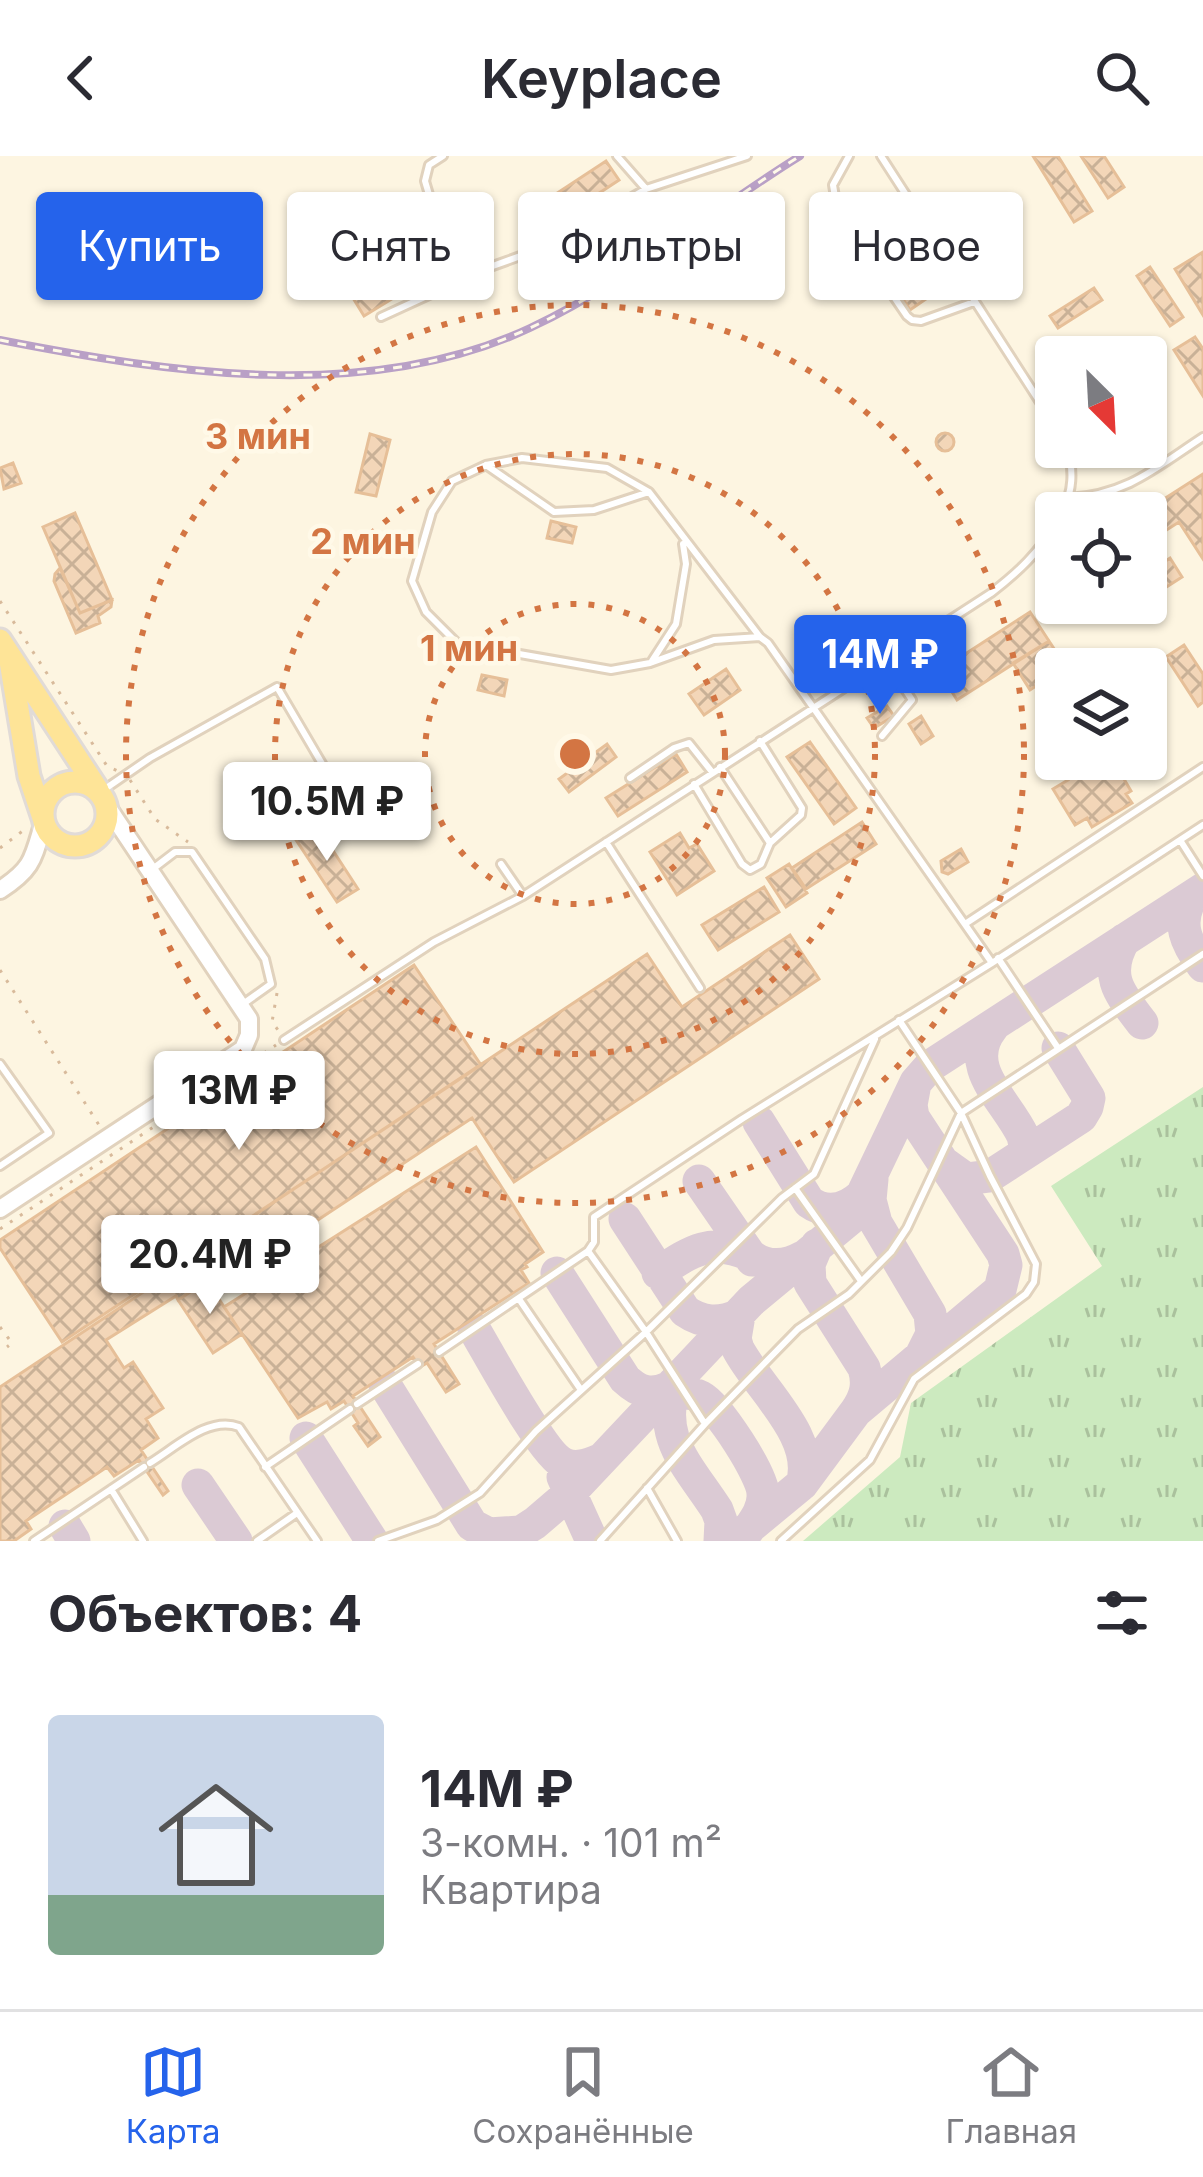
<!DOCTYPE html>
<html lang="ru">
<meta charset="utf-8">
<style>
:root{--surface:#fff;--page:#f2f2f3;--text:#2b2b33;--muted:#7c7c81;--line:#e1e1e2;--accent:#2563eb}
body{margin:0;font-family:Inter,sans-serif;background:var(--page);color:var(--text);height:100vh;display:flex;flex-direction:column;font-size:45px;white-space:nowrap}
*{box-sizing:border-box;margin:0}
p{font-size:39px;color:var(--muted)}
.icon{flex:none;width:66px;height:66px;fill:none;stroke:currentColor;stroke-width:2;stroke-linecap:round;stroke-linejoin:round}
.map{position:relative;height:1385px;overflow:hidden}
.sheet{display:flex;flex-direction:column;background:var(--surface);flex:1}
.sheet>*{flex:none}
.top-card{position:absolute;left:36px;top:36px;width:1131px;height:108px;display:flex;gap:24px}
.needle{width:78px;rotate:156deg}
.fabs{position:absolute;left:1035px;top:180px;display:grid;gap:24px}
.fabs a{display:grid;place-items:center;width:132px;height:132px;border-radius:12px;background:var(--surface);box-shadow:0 3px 9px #0004;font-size:60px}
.price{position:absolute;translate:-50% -102px;padding:0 27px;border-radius:12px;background:#fff;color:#222;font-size:39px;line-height:78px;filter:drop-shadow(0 3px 6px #0008)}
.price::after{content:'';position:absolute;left:50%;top:72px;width:36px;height:27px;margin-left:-18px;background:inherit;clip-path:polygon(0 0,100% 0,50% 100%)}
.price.selected{background:var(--accent);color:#fff}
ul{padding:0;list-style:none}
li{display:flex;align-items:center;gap:36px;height:300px;padding:0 48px}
li span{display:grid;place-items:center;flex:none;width:336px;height:240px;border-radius:12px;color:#555}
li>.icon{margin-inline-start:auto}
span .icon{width:144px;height:144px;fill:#fffc;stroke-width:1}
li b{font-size:51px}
h2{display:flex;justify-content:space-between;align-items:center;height:144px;padding:0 48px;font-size:51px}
.tag{padding:0 42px;border-radius:12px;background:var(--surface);box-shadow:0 3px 9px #0004;font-size:42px;line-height:108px}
.tag.selected{background:var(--accent);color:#fff}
header{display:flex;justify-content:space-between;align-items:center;height:156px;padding:0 48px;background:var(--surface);font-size:54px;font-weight:600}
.menu{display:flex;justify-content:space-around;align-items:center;height:168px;border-top:3px solid var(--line);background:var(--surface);font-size:33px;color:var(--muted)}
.menu a{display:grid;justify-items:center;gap:6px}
.menu .selected{color:var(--accent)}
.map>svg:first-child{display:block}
.grass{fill:url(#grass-tufts)}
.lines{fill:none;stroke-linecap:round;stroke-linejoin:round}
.taxiway{stroke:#dbcad4;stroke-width:33}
.building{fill:url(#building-cross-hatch);stroke:#e6bf98;stroke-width:3}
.service-casing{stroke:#e1d2bd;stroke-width:12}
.tertiary-casing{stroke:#e1d2bd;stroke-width:22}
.primary-casing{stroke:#e1dbd7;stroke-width:27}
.path{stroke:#d8ba9b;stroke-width:3;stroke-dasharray:3 9;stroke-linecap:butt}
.service{stroke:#fff;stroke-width:6}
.tertiary{stroke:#fff;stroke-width:16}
.primary{stroke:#fee497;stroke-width:21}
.rail-casing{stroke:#b9a0c6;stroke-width:8}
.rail{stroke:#fff9e8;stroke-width:3;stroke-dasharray:9;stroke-linecap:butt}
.ring{fill:none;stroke:#d37543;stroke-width:6;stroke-dasharray:6 12}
.centre{fill:#d37543;stroke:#fff9e8;stroke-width:6}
.ring-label{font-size:36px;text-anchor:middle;font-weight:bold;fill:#d37543;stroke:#fff9e8;stroke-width:9;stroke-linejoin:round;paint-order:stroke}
</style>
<header><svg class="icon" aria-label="back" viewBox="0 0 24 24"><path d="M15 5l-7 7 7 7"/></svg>Keyplace<svg class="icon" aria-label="search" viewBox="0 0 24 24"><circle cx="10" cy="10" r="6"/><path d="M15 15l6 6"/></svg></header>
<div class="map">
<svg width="1203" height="1385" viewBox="0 0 1203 1385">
<defs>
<pattern id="grass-tufts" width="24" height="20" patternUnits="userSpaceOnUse" patternTransform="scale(3)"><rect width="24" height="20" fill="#cceabf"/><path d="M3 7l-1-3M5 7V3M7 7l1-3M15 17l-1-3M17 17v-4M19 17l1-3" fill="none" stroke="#aac19d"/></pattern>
<pattern id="building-cross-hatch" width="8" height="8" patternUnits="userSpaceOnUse" patternTransform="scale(3)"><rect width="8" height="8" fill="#f3d6b8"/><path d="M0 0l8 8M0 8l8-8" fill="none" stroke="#c9b197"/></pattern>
</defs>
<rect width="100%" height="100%" fill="#fdf5e1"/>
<path class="grass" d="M1203,931V1385H803L900,1301L911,1247L1102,1110L1051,1030Z"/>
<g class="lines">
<path class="taxiway" d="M1192,741C1176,767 1186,787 1203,810
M1124,784C1103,820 1120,838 1142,867
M992,872C961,911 1007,945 1023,980L1025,989L1023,998
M759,966L809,1046C827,1059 847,1053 862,1039
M945,1008L966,1023L990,1020L1081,961L1087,951L1089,942L1058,892
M872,1023L870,1044L876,1067L930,1158L932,1178L921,1200
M699,1025L750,1099C766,1112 785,1111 803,1101
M625,1063L685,1155C702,1167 719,1168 739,1159L735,1183L738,1193C759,1233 817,1281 802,1328
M817,1089L809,1108L810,1127L864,1212C869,1228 866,1241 856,1255
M557,1117L625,1223C639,1236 650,1240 668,1232
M658,1117C691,1095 711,1081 750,1099L752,1104
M474,1173C489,1198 543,1299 564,1308C577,1314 590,1308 602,1303
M677,1223C654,1280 688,1309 717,1354L721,1365L720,1385
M385,1229L472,1369L489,1378L520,1376
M655,1247C668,1239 686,1233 701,1241C718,1250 763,1319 763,1338C764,1352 755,1364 748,1374
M306,1282L372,1385
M563,1321L592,1385
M198,1329L236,1385
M65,1370L74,1385
M507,1385L535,1367L570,1337L751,1145L851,1062L916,926L930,910L1203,733
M733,1385L802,1328L856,1255L1000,1134L1006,1109L1003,1098L913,961L911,949L914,933"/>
</g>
<path class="building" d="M1033,0H1058L1092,55L1074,66Z
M1081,0H1104L1124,31L1108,42Z
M606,5L619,24L540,76L527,57Z
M423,49L434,67L344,124L332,106Z
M875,58L886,74L869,86L858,70Z
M451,82L462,100L364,160L353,142Z
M904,88L936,136L910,154L879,105Z
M1203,96V159L1175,113Z
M1150,111L1183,161L1170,170L1137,120Z
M1094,132L1102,144L1058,172L1050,160Z
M1195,181L1203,193V240L1174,194Z
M1146,240L1164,268L1146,279Z
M936 286a9 9 0 1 1 18 0a9 9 0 1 1-18 0Z
M370,278L390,284L376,340L356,336Z
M13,307L21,327L4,333L0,312Z
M1203,318V403L1179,366L1146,387V357H1142Z
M75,357L112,444L80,457L43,371Z
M551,365L576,371L572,387L547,382Z
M1170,402L1182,421L1154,439L1146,427V418Z
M60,412L80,457L112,444L111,451L98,460L100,467L76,477L54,425L55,418Z
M1030,456L1049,485L957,544L939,515Z
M1049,485L1066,511L1056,513V517L1030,534L1013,507Z
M1184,489L1203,518V546L1198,550L1166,501Z
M726,513L740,534L704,559L689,538Z
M482,519L507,524L504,540L478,534Z
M887,550L894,560L874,572L867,562Z
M1146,555L1161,578L1146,587Z
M921,560L933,580L921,588L909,568Z
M810,586L856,652L834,668L787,601Z
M607,588L616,601L569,636L559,623Z
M676,598L687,616L618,660L606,642Z
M1067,603H1119L1114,606L1131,635L1126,638L1132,647L1092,671L1087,662L1075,669L1053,633L1068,624L1059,608Z
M862,666L876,688L806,733L792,712Z
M317,670L358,733L337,746L296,684Z
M680,677L689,692L697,688L714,715L677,739L650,696Z
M961,693L968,706L948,718L942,716L941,705Z
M789,708L807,737L786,751L767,722Z
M764,731L779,756L718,794L702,769Z
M790,779L819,823L514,1026L472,962L224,1126L202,1094L647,798L682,851Z
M414,809L481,909L62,1186L0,1092V1084Z
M476,991L543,1096L525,1108L527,1111L521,1114L529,1127L434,1188L459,1228L446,1236L427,1207L420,1211L413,1201L353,1240L380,1281L368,1290L354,1270L358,1267L344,1245L331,1253L327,1246L298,1262L224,1151Z
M183,1114L195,1117L207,1125L178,1144L176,1140L106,1184L124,1212L133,1206L163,1252L146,1263L158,1282L141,1294L168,1335L163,1339L139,1304L114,1320L107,1311L26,1365L31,1373L14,1385H0V1231L169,1119Z
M207,1125L242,1178L213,1197L178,1144Z"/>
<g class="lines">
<g class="service-casing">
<path id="service" d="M443,0L429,9L425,25L430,42L490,111
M617,0L646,33
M849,0L833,29L838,59L907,160L912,164L921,165L974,146
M881,0L1056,271
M381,161L490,111L548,90L646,33L747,0
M486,309L554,356L594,354L649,336
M1069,342C1127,339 1157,311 1203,281
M1062,357C1073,335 1074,315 1067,291
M1043,388L1056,406
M760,481L714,484L650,507L611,514L457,487L426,456L412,425L432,356L452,325L486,309L522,302L607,312L649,336L760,481L768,487L992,807
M652,505L676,468L686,408L683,388
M882,580L912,544L886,504
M760,585L802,652L801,659L770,687
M630,622L674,592L689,587L712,616
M694,628L742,708L750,714L761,708L770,687L720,611
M102,635L150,602L277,531L324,611
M1180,684L1203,720
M606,686L700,832
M501,708L523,740
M154,712L175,696H192L265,803L271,828L243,848
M965,768L1203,611
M998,802L1058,892
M284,884L434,786L523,740L991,437C1017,417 1040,396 1056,367
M0,908L49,977L0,1010
M795,1032L861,1125
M588,1095L646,1176L705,1268
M519,1143L581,1234
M439,1196L588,1095L594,1086V1061L742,963L992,807L1203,669
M357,1248L418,1208
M150,1307C175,1292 209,1259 239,1271L317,1385
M265,1311L350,1253
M647,1332L677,1385
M111,1333L143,1385
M34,1385L144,1311
M257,1385L297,1357
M378,1385L437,1364L480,1337L536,1275L646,1176L782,1042L814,1018L875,883
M600,1385L705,1268L798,1173L849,1138L891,1096L907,1072L961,957L1203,798
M781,1385L870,1304L914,1223L1026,1138L1034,1126L1036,1108L990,1020L961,957L899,864"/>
</g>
<g class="tertiary-casing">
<path id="tertiary" d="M0,734C34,712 33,702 44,665
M0,1053L243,893L249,879V863L104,646"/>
</g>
<g class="primary-casing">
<path id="primary" d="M0,484L98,634
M10,505L29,620L43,662
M43 658a32 32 0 1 1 64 0a32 32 0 1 1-64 0Z"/>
</g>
<path class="path" d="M0,445L107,610L118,615
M130,624L155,663L188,686
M0,692L28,671
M0,814L99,969
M277,837L272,866L278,874
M254,904L276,889
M0,1073L161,966
M0,1171L12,1187L7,1191"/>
<use href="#service" class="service"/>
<use href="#tertiary" class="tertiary"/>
<use href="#primary" class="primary"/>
<g class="rail-casing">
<path id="rail" d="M0,184C169,217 368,248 530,172C627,127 709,56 800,0"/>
</g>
<use href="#rail" class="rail"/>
</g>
<g class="ring">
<circle cx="575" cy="598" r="150"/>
<circle cx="575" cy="598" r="300"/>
<circle cx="575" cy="598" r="449"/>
</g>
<circle cx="575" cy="598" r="18" class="centre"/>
<g class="ring-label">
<text x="258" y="293">3 мин</text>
<text x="363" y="398">2 мин</text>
<text x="469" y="505">1 мин</text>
</g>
</svg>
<div class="fabs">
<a><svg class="needle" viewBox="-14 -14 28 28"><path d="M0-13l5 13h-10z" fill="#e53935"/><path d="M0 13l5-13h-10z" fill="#7c7c81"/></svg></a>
<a><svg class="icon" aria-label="locate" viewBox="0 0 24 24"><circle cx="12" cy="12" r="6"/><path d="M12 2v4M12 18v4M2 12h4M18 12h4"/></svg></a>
<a><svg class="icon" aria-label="layers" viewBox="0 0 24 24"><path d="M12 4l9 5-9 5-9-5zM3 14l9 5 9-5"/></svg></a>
</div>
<b class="price selected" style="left:880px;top:561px">14M ₽</b>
<b class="price" style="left:327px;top:708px">10.5M ₽</b>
<b class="price" style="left:239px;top:997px">13M ₽</b>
<b class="price" style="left:210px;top:1161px">20.4M ₽</b>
<div class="top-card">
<a class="tag selected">Купить</a>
<a class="tag">Снять</a>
<a class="tag">Фильтры</a>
<a class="tag">Новое</a>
</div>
</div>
<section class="sheet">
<h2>Объектов: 4<svg class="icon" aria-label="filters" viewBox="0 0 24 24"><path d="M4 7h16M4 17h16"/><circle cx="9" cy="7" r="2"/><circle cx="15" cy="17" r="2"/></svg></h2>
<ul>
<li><span style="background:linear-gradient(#c9d6e8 75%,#7fa58c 0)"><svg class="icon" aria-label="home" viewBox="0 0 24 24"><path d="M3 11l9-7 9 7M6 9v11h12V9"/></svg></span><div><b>14M ₽</b><p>3-комн. · 101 m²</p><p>Квартира</p></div></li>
</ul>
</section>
<nav class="menu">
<a class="selected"><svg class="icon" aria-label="map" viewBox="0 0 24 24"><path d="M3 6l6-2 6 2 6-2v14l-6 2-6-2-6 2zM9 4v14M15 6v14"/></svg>Карта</a>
<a><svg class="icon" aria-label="saved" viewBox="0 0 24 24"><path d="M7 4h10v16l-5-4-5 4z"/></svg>Сохранённые</a>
<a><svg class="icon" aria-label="home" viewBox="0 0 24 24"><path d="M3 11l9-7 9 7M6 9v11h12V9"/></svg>Главная</a>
</nav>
